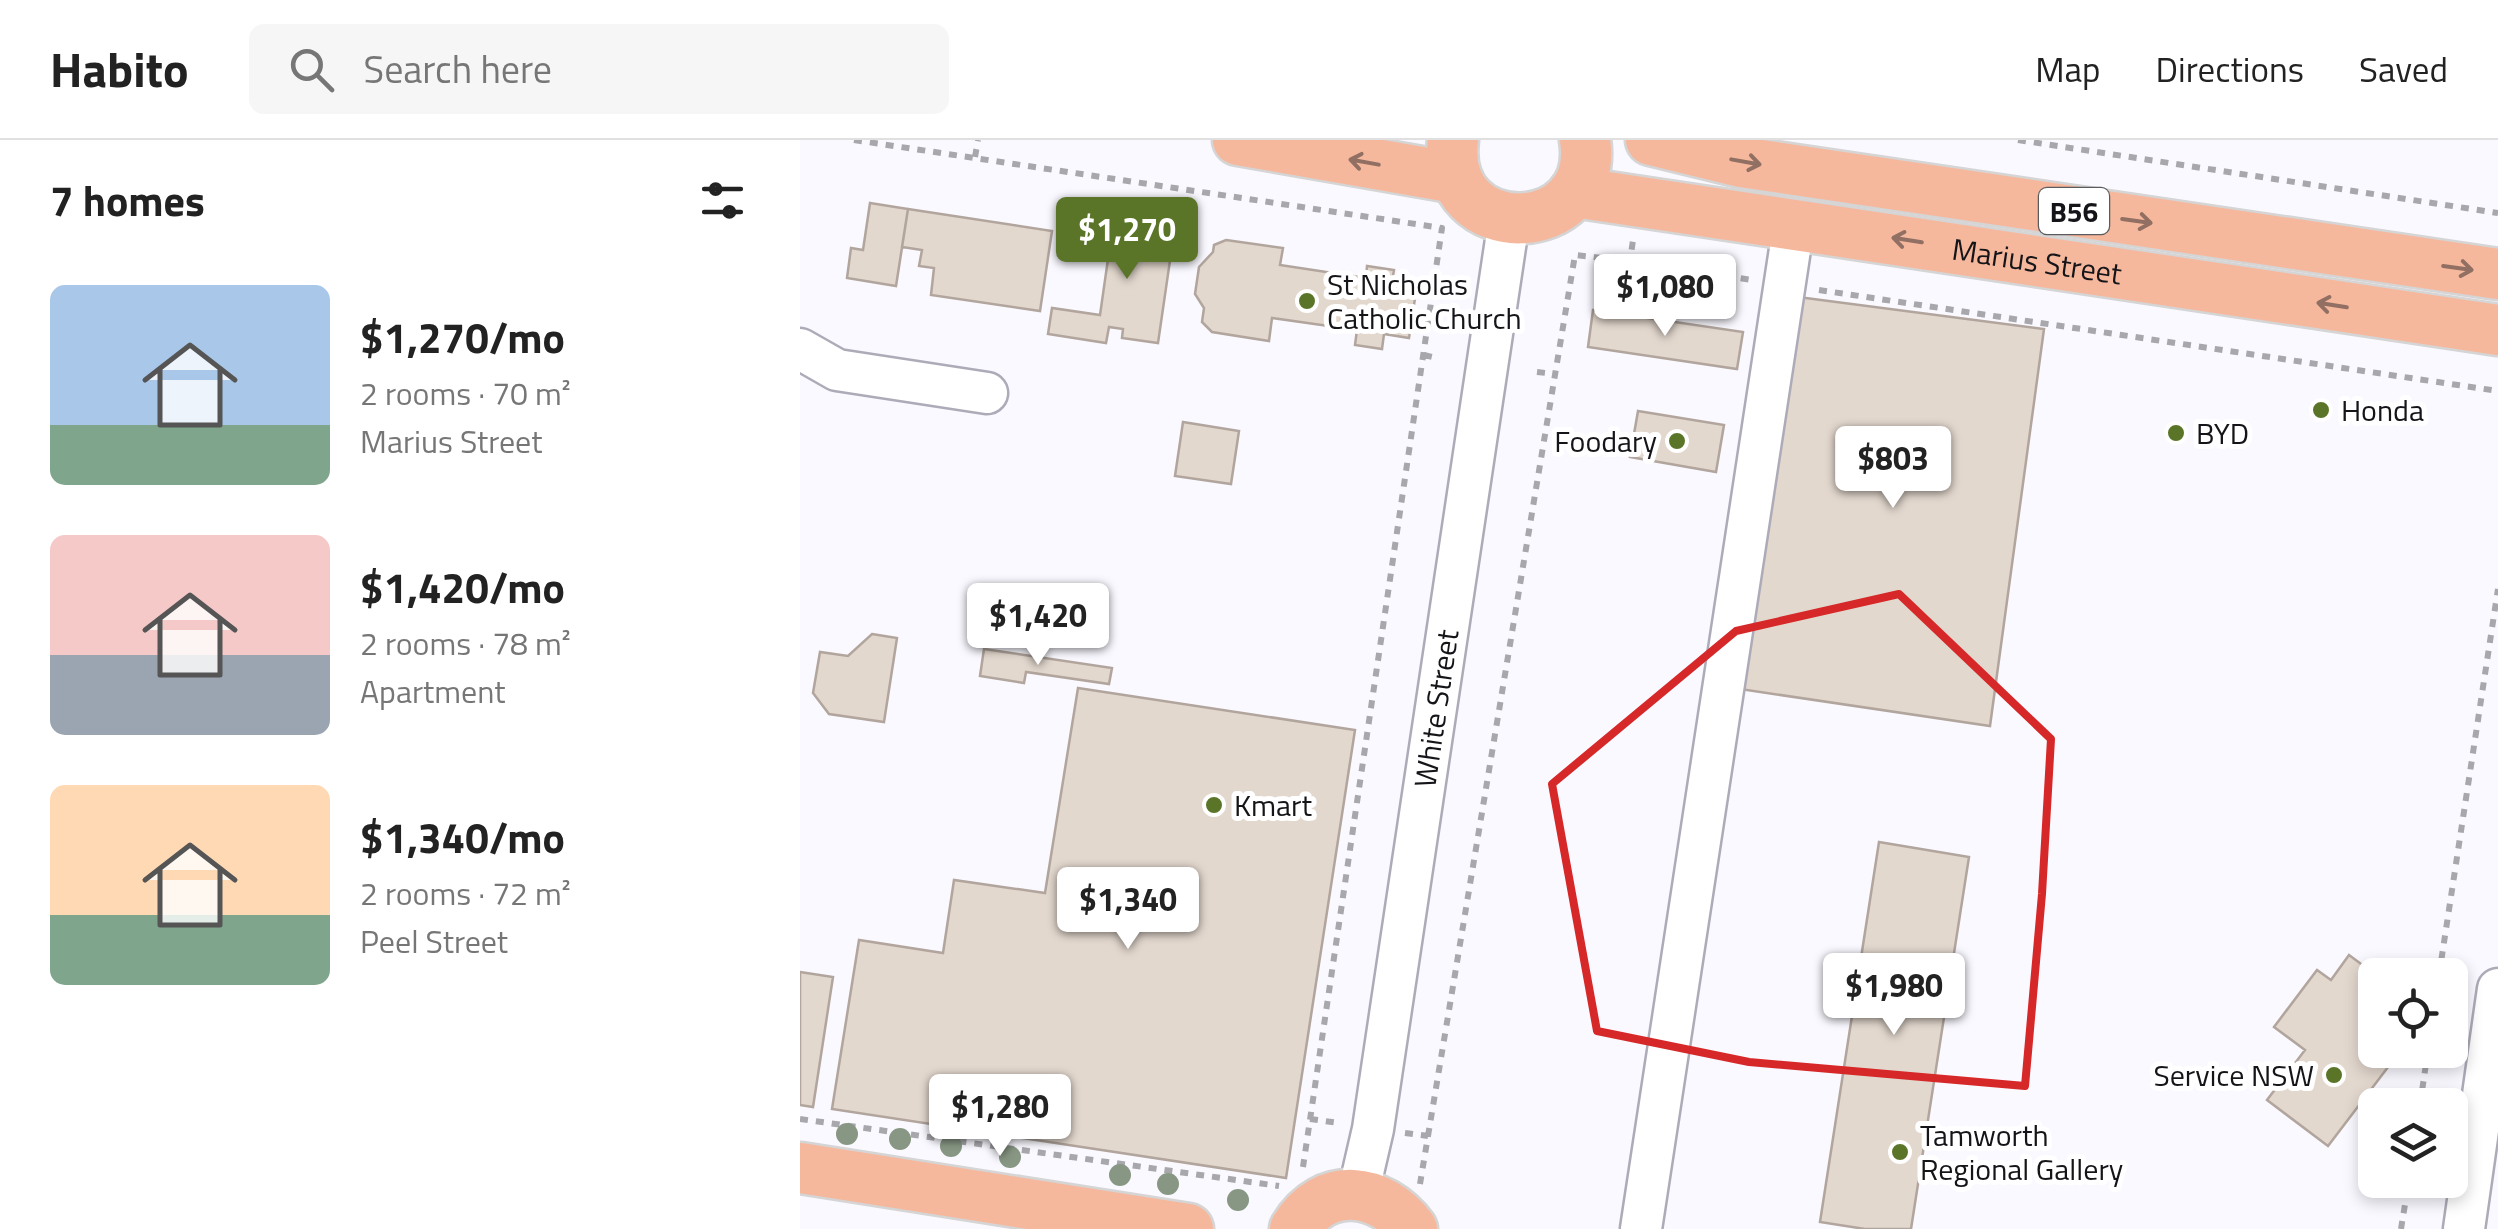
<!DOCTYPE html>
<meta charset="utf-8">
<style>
:root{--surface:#fff;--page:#f6f6f6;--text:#222;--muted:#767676;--line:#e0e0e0;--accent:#5b7528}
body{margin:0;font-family:"Titillium Web",sans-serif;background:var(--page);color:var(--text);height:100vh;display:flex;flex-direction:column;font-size:38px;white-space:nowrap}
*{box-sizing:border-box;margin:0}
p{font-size:32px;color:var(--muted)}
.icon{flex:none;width:55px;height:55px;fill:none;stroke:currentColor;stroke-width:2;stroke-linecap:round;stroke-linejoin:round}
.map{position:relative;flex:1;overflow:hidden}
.sheet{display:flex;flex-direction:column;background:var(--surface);width:800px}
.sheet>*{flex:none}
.buttons{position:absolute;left:1558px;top:818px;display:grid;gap:20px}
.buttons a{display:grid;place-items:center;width:110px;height:110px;border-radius:15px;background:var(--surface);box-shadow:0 5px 15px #0003;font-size:50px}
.price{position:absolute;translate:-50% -85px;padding:0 22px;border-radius:10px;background:#fff;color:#222;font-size:32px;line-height:65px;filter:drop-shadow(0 2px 5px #0008)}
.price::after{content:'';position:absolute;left:50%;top:60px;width:30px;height:22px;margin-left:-15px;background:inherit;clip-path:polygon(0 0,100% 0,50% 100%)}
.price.on{background:var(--accent);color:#fff}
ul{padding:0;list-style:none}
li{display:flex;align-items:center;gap:30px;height:250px;padding:0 50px}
li span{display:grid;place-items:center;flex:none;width:280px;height:200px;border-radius:15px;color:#555}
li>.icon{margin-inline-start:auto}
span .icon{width:120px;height:120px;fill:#fffc;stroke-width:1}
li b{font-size:42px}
h2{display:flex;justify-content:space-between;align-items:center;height:120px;padding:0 50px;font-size:42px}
header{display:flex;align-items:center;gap:60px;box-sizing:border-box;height:140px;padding:0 50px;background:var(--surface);border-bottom:2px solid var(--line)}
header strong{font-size:48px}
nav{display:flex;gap:55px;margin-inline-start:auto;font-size:35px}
.search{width:700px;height:90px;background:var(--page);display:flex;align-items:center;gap:25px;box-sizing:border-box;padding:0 35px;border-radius:15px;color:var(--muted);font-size:38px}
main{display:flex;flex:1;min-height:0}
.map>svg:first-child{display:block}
.building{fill:#e3d8ce;stroke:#b1a59d;stroke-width:2.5}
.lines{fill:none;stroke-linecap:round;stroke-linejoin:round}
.minor-casing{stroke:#adabb8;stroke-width:45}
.major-casing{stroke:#d5d5d6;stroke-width:55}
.path{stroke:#a7a7ac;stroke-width:6;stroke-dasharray:8 8;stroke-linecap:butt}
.minor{stroke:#fff;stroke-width:40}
.major{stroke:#f6b89d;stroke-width:50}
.tree{fill:#889784}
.oneway{stroke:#916f62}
.marked{fill:none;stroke:#d62828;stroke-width:8;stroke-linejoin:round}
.poi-dot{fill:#5b7528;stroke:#fff;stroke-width:4}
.labels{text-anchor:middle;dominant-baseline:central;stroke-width:10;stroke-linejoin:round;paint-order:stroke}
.shield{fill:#fff;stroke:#5b5b5e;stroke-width:2.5}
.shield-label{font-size:28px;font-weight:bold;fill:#151519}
.street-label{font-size:30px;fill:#151519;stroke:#fff}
.poi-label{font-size:30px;fill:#151519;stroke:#fff;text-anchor:start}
</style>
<header>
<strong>Habito</strong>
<div class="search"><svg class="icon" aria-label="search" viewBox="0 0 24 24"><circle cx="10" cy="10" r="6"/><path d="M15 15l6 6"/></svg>Search here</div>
<nav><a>Map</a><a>Directions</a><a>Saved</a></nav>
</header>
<main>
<section class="sheet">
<h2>7 homes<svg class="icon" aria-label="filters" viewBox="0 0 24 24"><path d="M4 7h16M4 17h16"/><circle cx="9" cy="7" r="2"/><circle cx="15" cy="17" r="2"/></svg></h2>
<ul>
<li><span style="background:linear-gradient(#a9c7e8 70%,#7fa58c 0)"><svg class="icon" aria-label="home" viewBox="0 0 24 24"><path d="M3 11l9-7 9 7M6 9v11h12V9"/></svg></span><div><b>$1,270/mo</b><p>2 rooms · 70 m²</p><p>Marius Street</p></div></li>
<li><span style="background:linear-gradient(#f6c9c9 60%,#9aa5b1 0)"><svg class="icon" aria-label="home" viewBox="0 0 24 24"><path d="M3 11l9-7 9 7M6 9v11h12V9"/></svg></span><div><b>$1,420/mo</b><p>2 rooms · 78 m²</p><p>Apartment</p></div></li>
<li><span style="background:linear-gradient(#ffd9b3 65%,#7fa58c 0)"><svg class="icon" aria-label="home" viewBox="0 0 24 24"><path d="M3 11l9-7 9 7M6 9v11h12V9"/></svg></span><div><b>$1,340/mo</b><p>2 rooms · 72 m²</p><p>Peel Street</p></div></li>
</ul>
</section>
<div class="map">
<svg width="1698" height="1089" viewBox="0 0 1698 1089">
<rect width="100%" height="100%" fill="#faf9ff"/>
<path class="building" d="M70,63L108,69L96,146L47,138L51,108L63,110Z
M316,63L359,69L356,91L374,93L358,203L322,198L323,189L309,187L306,203L248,194L252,168L300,175Z
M108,69L252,91L240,171L131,155L134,128L119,126L122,110L102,107Z
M426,100L483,108L480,125L566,138L567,126L594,130L592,142L617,145L609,198L584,194L582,209L555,205L557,190L472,178L469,201L412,192L402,182L404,168L395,154L399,127L413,112L414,105Z
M998,157L1244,189L1190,586L940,549Z
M793,170L943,192L937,229L788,207Z
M838,271L924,285L916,332L830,317Z
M383,282L439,291L431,344L375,336Z
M72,494L97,498L84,582L29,574L13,553L20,512L48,516Z
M184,509L312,528L309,544L226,532L224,543L180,536Z
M278,548L555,590L486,1038L32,969L59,800L143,813L154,740L245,753Z
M1079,702L1169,717L1111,1089H1065L1020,1082Z
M1549,815L1576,835L1575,910H1601L1528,1006L1467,960L1505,910L1474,887L1517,830L1531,840Z
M0,832L33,837L13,967L0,965Z"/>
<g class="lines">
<g class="minor-casing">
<g id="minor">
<path d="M0,209L37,230L187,253"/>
<path id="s1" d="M558,1054L573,989L709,80"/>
<path d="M841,1089L994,83"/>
<path d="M1664,1089L1698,849"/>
</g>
</g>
<g class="major-casing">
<g id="major">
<path d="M438,0L656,38"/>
<path d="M653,0C640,107 801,102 785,0"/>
<path d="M851,0L941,22L1698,134"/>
<path id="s2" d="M774,52L1698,190"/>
<path d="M0,1028L388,1089"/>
<path d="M495,1089C524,1040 581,1047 612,1089"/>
</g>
</g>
<path class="path" d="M54,0L642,88L503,1027
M1218,0L1698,73
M175,17L178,0
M830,121L952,140
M1019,150L1698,251
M624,215L637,218
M737,232L755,234
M1639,835L1698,449
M1620,965L1628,910
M0,979L479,1046
M510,979L539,983
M605,993L628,996L620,1044
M628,996L775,115L830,121L833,100
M1601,1089L1609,1040"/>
<use href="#minor" class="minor"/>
<use href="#major" class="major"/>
</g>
<g class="tree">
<circle cx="47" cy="994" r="11"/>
<circle cx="100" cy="999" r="11"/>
<circle cx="151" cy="1006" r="11"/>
<circle cx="210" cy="1017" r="11"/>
<circle cx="320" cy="1035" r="11"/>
<circle cx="368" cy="1044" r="11"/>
<circle cx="438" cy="1060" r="11"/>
</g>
<defs><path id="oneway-shaft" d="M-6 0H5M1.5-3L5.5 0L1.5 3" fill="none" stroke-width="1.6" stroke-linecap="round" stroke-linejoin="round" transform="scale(2.5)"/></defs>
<g class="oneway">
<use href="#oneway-shaft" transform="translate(564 22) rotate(-170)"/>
<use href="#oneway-shaft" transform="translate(946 22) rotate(10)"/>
<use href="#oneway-shaft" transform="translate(1337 81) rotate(8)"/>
<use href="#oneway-shaft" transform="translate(1107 100) rotate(-171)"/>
<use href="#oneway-shaft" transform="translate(1658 128) rotate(8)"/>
<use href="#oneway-shaft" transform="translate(1532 165) rotate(-171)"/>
</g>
<path class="marked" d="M1099,454L1251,599L1242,754L1225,946L949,922L797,891L752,644L936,491Z"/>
<g class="poi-dot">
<circle cx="507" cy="161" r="10"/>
<circle cx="1521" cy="270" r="10"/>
<circle cx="1376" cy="293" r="10"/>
<circle cx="877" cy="301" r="10"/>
<circle cx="414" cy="665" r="10"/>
<circle cx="1534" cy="935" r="10"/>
<circle cx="1100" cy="1012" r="10"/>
</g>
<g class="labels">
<rect class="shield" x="1239" y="48" width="70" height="46" rx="8"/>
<g class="shield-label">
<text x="1274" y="71">B56</text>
</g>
<g class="street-label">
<text stroke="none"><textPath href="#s2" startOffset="468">Marius Street</textPath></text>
<text stroke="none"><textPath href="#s1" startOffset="492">White Street</textPath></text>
</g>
<g class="poi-label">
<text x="527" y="144">St Nicholas<tspan x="527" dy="34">Catholic Church</tspan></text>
<text x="1541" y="270">Honda</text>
<text x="1396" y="293">BYD</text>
<text x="857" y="301" text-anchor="end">Foodary</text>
<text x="434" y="665">Kmart</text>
<text x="1514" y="935" text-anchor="end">Service NSW</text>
<text x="1120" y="995">Tamworth<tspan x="1120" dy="34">Regional Gallery</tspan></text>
</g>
</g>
</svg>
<div class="buttons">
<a><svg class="icon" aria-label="locate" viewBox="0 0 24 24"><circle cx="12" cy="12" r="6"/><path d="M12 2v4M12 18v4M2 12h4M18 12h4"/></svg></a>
<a><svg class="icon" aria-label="layers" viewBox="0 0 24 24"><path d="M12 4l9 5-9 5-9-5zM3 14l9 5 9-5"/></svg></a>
</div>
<b class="price on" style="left:327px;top:142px">$1,270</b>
<b class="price" style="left:865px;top:199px">$1,080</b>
<b class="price" style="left:1093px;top:371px">$803</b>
<b class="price" style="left:238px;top:528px">$1,420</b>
<b class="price" style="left:328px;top:812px">$1,340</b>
<b class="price" style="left:1094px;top:898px">$1,980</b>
<b class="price" style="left:200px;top:1019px">$1,280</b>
</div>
</main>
